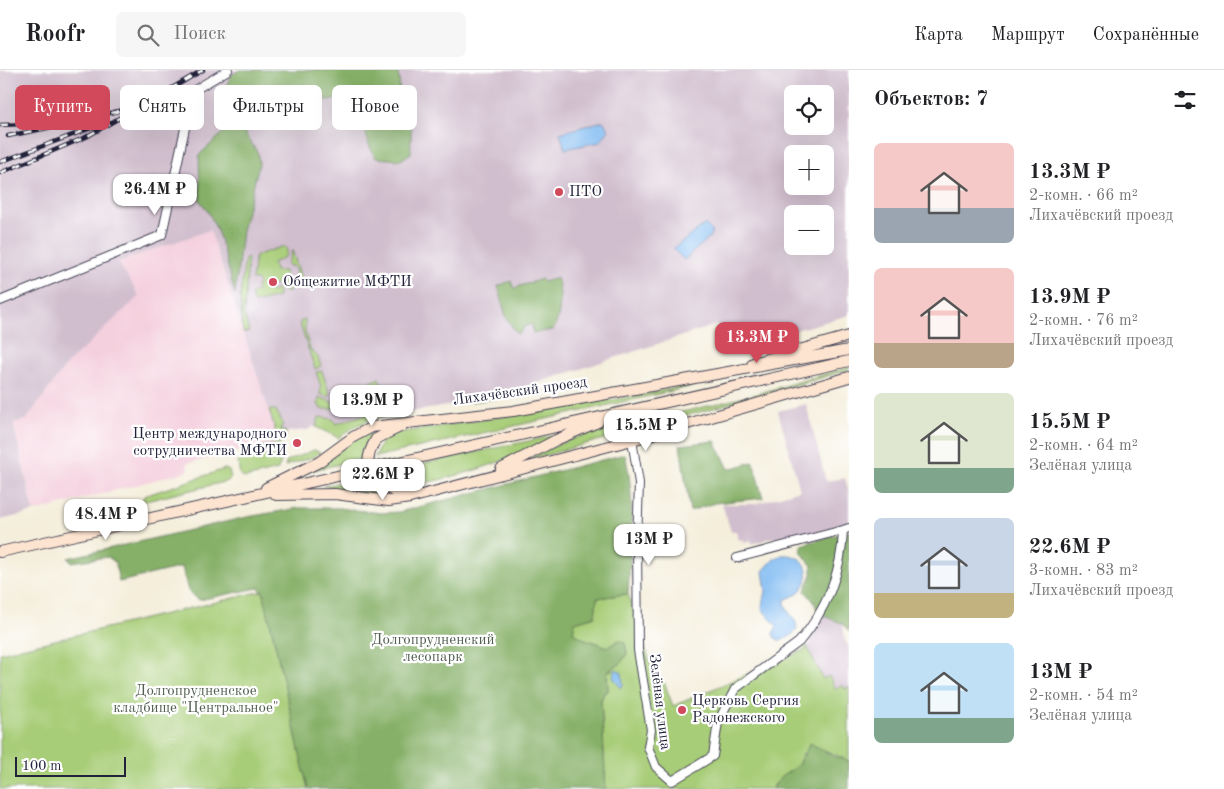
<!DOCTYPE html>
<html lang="ru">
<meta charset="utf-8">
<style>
:root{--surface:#fff;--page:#f6f6f6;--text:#202124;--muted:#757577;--line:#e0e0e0;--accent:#d1495b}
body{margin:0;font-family:"Old Standard TT",serif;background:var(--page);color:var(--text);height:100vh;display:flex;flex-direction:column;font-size:19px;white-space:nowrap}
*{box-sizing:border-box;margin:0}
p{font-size:16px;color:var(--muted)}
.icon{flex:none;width:28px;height:28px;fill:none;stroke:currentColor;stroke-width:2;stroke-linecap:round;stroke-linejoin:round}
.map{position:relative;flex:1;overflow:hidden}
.side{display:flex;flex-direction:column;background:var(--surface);width:375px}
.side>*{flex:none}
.guide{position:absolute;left:15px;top:15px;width:475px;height:45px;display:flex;gap:10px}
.fabs{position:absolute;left:784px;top:15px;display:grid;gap:10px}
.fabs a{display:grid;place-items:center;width:50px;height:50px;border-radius:8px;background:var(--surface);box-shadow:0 5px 20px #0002;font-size:25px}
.scale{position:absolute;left:15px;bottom:12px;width:111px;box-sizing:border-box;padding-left:5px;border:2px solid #22223b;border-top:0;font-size:14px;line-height:18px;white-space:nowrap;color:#22223b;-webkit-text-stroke:4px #fff;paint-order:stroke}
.price{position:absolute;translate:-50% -42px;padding:0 11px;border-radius:10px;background:#fff;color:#222;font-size:16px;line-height:32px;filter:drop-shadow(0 1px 2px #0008)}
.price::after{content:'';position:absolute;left:50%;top:30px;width:15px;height:11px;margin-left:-8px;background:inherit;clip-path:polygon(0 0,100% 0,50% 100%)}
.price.selected{background:var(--accent);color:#fff}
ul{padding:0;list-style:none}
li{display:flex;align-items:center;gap:15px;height:125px;padding:0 25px}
li span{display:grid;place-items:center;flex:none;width:140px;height:100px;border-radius:8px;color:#555}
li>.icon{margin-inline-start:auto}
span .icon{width:60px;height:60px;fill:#fffc;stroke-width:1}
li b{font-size:21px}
h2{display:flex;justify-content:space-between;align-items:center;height:60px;padding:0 25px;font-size:21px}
.tag{padding:0 18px;border-radius:8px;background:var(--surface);box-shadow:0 5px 20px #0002;font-size:18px;line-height:45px}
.tag.selected{background:var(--accent);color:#fff}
header{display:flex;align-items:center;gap:30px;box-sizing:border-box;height:70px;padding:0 25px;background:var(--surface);border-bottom:1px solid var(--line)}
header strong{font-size:24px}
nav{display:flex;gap:28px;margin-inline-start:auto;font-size:18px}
.search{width:350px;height:45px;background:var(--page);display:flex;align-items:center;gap:12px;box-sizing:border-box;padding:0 18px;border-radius:8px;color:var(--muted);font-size:19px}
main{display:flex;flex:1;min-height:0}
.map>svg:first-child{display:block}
.built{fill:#f4cfdd}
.industrial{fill:#d0bdcd;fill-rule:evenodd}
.green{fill:#a8cd78;stroke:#65785a}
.forest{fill:#86b068;stroke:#546952}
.water{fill:#81bbf2;stroke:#526e96}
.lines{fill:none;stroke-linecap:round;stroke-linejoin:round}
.minor-casing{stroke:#424153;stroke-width:10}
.secondary-casing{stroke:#424153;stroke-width:12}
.minor{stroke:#fff;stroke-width:8}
.secondary{stroke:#fde4d0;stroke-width:10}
.rail-casing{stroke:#22223b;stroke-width:4.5}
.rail{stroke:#fff;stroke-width:2.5;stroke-dasharray:8;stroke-linecap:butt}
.poi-dot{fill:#d1495b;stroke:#fff;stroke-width:2}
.labels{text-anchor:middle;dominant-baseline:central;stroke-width:4.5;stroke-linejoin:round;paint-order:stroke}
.poi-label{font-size:15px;fill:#22223b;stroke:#fff;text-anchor:start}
.street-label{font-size:15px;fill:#22223b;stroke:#fff}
.park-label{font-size:15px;fill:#515e50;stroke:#fff}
</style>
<header>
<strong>Roofr</strong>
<div class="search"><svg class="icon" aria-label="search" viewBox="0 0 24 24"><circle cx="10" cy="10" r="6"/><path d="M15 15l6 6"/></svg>Поиск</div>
<nav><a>Карта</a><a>Маршрут</a><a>Сохранённые</a></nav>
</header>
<main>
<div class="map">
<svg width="849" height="719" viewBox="0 0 849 719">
<rect width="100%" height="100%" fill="#fff"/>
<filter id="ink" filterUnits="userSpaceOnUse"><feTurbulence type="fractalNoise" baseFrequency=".02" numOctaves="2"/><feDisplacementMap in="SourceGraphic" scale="10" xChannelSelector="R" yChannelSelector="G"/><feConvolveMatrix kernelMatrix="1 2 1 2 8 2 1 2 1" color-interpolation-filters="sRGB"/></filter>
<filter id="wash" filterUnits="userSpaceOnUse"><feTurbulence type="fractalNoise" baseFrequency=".0096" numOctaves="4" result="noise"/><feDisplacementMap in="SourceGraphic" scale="20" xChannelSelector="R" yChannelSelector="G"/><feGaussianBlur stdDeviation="1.12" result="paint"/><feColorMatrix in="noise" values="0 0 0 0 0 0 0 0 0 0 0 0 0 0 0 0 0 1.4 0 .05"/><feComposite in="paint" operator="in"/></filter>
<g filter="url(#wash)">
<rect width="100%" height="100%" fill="#f4eedb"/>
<path class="built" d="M210,160L240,252L470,332L379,347L352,357L339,366L311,356V358L306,360L283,362L279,373L245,378L234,383L187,393L188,401L34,442L13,353L26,350L67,294L138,226L118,192Z"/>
<path class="industrial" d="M0,0H849V245L753,272L716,255L512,321L470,329V332L379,347L352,357L320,358L311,356V358L306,360L276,363L210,160L118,192L139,226L67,294L26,350L13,353L34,442L0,450ZM792,24H825V56H792ZM792,84H825V116H792ZM792,144H825V176H792Z
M806,334L826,411L845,408L849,424V454L778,474L774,467L752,474L751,471L745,473L743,469L739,470L736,461H731L722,434H755L800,420L778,341Z
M820,544L843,554L845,570L849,578V617L845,620L835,619L823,609L807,576L812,573L806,564Z"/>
<path class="green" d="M284,176L287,180L285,187L273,193L275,201H284L290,222H284L281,213L269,217L271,222L278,219V227L254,233L251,225L257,221L256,216L259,215L257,210H252L255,186Z
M292,180L303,214L296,217L293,215L291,208L296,204L294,196H287Z
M248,188L244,243L249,261L243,263L240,226L245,189Z
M305,249V262L310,279L318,287L321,296L315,299L300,255V252Z
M849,297V300L525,391C560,372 593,359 632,354L634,357L655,352L654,349L753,325Z
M322,301L330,324L329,327L320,324L321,317L316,302Z
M379,308L385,323L380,322L378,317L359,324L357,319Z
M694,314V316L375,387L382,371L397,363L630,327Z
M503,322L504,326L500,328L470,332L469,329Z
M319,327L332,332L334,339H321L318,334Z
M390,336L393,345C371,348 356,354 339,368L316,357L319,347L333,349L336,354Z
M269,340H276L283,354L280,359L286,362V368L279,376L260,377L279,373Z
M376,361L365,375L361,389L314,400L355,369Z
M552,366C533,385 425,419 397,415C389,414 384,410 379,403Z
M314,380L320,382L313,387L285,396L287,391Z
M283,385L278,400L245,408L240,405L238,393L243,387Z
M225,399L229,401L231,408L228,411L146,431L142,430L144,426Z
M366,408L372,416L382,423L381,425L323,416Z
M263,521L308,719H0V583Z
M628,524L657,614L664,612L673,636L804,580L807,576L823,609L829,606L835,619L843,615L845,619L849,617V691L820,678L803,683L798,695L773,716L772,719H606L601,630L604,623L608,621L607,602L612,600L627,584L625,573L619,570L608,577L582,568L573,562L575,552L595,546L597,528Z"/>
<path class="forest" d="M240,0H396C403,12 397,22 400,34C403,43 411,50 411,59C412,68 410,74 411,83L401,90L376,88C366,74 364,58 366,41L360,32L348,28L326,30L305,36L272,57L247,51L245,64L258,83L259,94L242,161L235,224C227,196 220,153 200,131L199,85C224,61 242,54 226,16L231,5Z
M557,208C562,222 561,247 553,260L533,263L532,254L525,256L521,262L517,264L506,247L498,216L511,211L514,218L542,209L543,212Z
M715,371L729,399L753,392L763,428L715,433L690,441L680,375Z
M625,384C636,430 631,477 628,524L597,528L595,546L575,552L573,562L582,568L608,577L619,570L625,573L627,584L620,594L607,602L608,621L604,623L601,630L606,719H308L263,521L258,518L199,530L188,521L182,497L119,512L115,492L108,487L71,492L68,488L247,447L299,438H339L381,443L399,442Z
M849,461V562L843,554L817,543L815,533L805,521L812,504V496L802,483L801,475Z
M810,673L834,686L849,691V719H772L781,707L798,695Z"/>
<path class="water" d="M603,51L609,60L600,72L565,79L560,63Z
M705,154L712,161L710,167L684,190L673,179Z
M782,485C807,483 816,507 798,523C794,527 789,527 785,530C784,547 815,557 780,571L774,567L773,563L777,556L762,539L766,521L763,501L774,489Z
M616,599L622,603L623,615L621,618L613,607Z"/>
</g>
<g filter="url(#ink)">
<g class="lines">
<g class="minor-casing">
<path id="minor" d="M0,231L162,165L193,21L228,0
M632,370L639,413L637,473L638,580L651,660L648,677L656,697L672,711L713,686L718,652L735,619L799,572C826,541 842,501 843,460L849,458
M737,488L843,460"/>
</g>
<g class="secondary-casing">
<path id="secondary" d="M753,293L849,266
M402,356L376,369C355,404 381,422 413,424
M501,399L556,370L598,352
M266,418L319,392L353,367L372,357L513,341L849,280
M276,425L335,424L389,431L410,428L632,370L849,307
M0,482L849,291"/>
</g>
<use href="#minor" class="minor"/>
<use href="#secondary" class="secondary"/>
<g class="rail-casing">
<path id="rail" d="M0,55C46,54 107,50 149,30C167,22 185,10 203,0
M8,66L57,56
M0,92L94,57
M0,103L86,67L135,39"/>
</g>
<use href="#rail" class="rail"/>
</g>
</g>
<g class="poi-dot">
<circle cx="559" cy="122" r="5"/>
<circle cx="273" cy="212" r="5"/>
<circle cx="297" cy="373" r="5"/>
<circle cx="682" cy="640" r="5"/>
</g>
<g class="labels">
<g class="poi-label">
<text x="569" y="122">ПТО</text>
<text x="283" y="212">Общежитие МФТИ</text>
<text x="287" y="364" text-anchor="end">Центр международного<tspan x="287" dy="17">сотрудничества МФТИ</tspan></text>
<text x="692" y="631">Церковь Сергия<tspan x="692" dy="17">Радонежского</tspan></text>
</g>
<g class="street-label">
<text transform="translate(520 322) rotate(-8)">Лихачёвский проезд</text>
<text transform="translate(659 632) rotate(83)">Зелёная улица</text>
</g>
<g class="park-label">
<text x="433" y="570">Долгопрудненский<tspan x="433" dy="17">лесопарк</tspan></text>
<text x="196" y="621">Долгопрудненское<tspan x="196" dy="17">кладбище "Центральное"</tspan></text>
</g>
</g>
</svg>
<div class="fabs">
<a><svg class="icon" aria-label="locate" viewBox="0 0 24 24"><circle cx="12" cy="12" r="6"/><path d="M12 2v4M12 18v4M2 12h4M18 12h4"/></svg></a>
<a>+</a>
<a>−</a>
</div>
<div class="scale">100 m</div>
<b class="price" style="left:155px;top:146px">26.4M ₽</b>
<b class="price selected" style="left:757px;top:294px">13.3M ₽</b>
<b class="price" style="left:372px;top:357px">13.9M ₽</b>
<b class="price" style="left:646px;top:382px">15.5M ₽</b>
<b class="price" style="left:383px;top:431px">22.6M ₽</b>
<b class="price" style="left:106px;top:471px">48.4M ₽</b>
<b class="price" style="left:649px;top:496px">13M ₽</b>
<div class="guide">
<a class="tag selected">Купить</a>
<a class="tag">Снять</a>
<a class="tag">Фильтры</a>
<a class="tag">Новое</a>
</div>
</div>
<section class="side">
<h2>Объектов: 7<svg class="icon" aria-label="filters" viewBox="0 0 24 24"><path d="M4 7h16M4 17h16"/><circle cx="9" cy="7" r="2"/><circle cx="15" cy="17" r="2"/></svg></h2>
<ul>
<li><span style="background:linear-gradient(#f6c9c9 65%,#9aa5b1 0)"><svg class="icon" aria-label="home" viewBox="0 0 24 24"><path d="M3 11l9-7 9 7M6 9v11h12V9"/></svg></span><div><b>13.3M ₽</b><p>2-комн. · 66 m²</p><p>Лихачёвский проезд</p></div></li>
<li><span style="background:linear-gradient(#f6c9c9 75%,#b9a48a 0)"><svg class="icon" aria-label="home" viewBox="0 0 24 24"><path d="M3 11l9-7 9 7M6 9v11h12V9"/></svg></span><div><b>13.9M ₽</b><p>2-комн. · 76 m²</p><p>Лихачёвский проезд</p></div></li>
<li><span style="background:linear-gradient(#dfe7d0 75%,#7fa58c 0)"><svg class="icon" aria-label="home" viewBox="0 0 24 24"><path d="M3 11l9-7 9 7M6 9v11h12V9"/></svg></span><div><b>15.5M ₽</b><p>2-комн. · 64 m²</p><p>Зелёная улица</p></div></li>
<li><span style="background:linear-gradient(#c9d6e8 75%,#c2b280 0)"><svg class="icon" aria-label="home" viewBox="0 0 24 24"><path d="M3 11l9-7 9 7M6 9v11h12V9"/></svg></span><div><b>22.6M ₽</b><p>3-комн. · 83 m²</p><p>Лихачёвский проезд</p></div></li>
<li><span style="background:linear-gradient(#bfe0f5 75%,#7fa58c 0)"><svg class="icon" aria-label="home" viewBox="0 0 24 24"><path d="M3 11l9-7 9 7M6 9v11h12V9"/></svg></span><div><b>13M ₽</b><p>2-комн. · 54 m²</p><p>Зелёная улица</p></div></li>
</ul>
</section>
</main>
